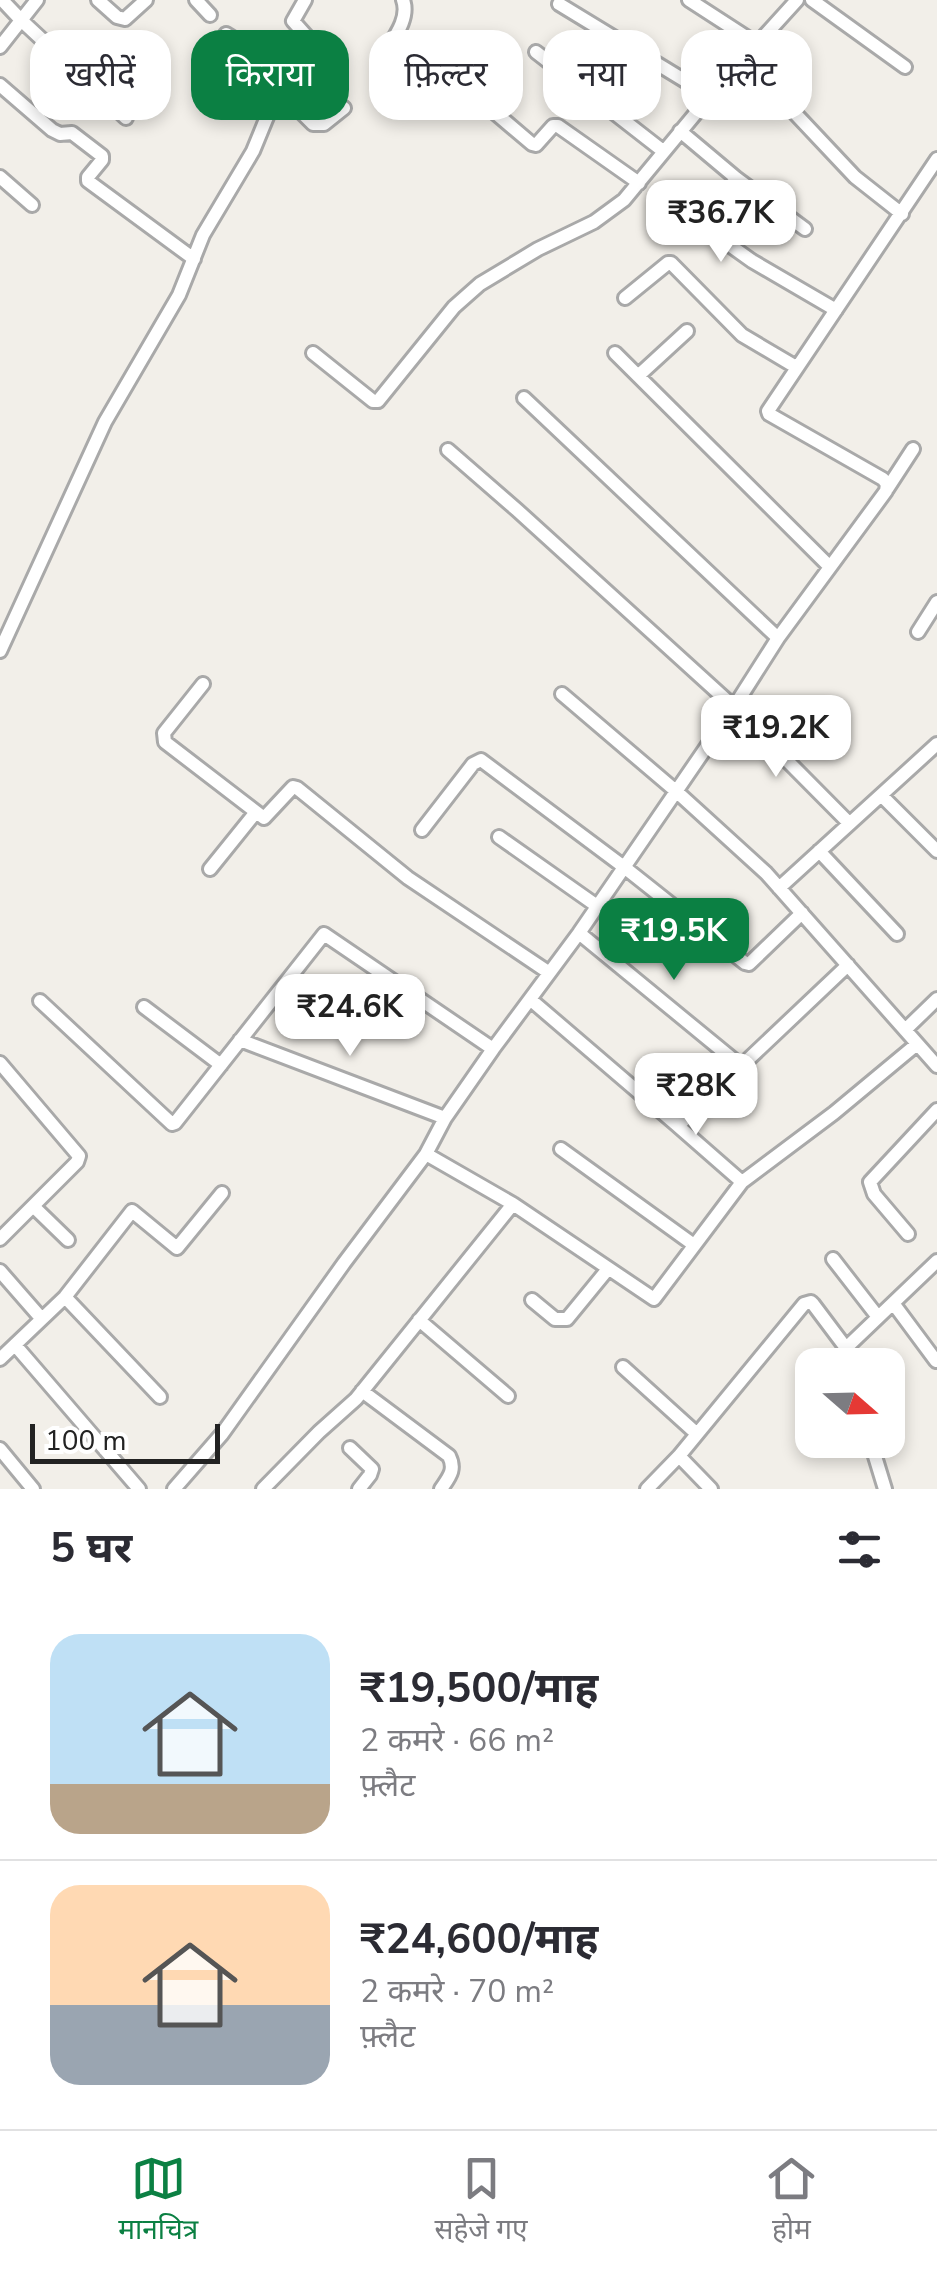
<!DOCTYPE html>
<html lang="hi">
<meta charset="utf-8">
<style>
:root{--surface:#fff;--page:#f7f7f7;--text:#2b2b33;--muted:#7c7c81;--line:#e1e1e2;--accent:#0b8043}
body{margin:0;font-family:"Nunito Sans","Noto Sans Devanagari",sans-serif;background:var(--page);color:var(--text);height:100vh;display:flex;flex-direction:column;font-size:38px;white-space:nowrap}
*{box-sizing:border-box;margin:0}
p{font-size:32px;color:var(--muted)}
.icon{flex:none;width:55px;height:55px;fill:none;stroke:currentColor;stroke-width:2;stroke-linecap:round;stroke-linejoin:round}
.map{position:relative;height:1489px;overflow:hidden}
.panel{display:flex;flex-direction:column;background:var(--surface);flex:1}
.panel>*{flex:none}
.top-card{position:absolute;left:30px;top:30px;width:878px;height:90px;display:flex;gap:20px}
.needle{width:65px;rotate:110deg}
.controls{position:absolute;left:795px;top:1348px;display:grid;gap:20px}
.controls a{display:grid;place-items:center;width:110px;height:110px;border-radius:20px;background:var(--surface);box-shadow:0 5px 15px #0003;font-size:50px}
.scale{position:absolute;left:30px;bottom:25px;width:190px;box-sizing:border-box;padding-left:10px;border:5px solid #222;border-top:0;font-size:28px;line-height:35px;white-space:nowrap;color:#222;-webkit-text-stroke:8px #fff;paint-order:stroke}
.price{position:absolute;translate:-50% -85px;padding:0 22px;border-radius:20px;background:#fff;color:#222;font-size:32px;line-height:65px;filter:drop-shadow(0 2px 5px #0008)}
.price::after{content:'';position:absolute;left:50%;top:60px;width:30px;height:22px;margin-left:-15px;background:inherit;clip-path:polygon(0 0,100% 0,50% 100%)}
.price.active{background:var(--accent);color:#fff}
ul{padding:0;list-style:none}
li{display:flex;align-items:center;gap:30px;height:250px;padding:0 50px}
li+li{border-top:2px solid var(--line)}
li span{display:grid;place-items:center;flex:none;width:280px;height:200px;border-radius:30px;color:#555}
li>.icon{margin-inline-start:auto}
span .icon{width:120px;height:120px;fill:#fffc;stroke-width:1}
li b{font-size:42px}
h2{display:flex;justify-content:space-between;align-items:center;height:120px;padding:0 50px;font-size:42px}
.pill{padding:0 35px;border-radius:30px;background:var(--surface);box-shadow:0 5px 15px #0003;font-size:35px;line-height:90px}
.pill.active{background:var(--accent);color:#fff}
.dock{display:flex;justify-content:space-around;align-items:center;height:140px;border-top:2px solid var(--line);background:var(--surface);font-size:28px;color:var(--muted)}
.dock a{display:grid;justify-items:center;gap:5px}
.dock .active{color:var(--accent)}
.map>svg:first-child{display:block}
.lines{fill:none;stroke-linecap:round;stroke-linejoin:round}
.minor-casing{stroke:#a9a9a9;stroke-width:18}
.minor{stroke:#fff;stroke-width:12}
</style>
<div class="map">
<svg width="937" height="1489" viewBox="0 0 937 1489">
<rect width="100%" height="100%" fill="#f2efe9"/>
<g class="lines">
<g class="minor-casing">
<path id="minor" d="M2,0L21,20L126,118
M98,0L117,17L125,19L146,0
M196,0L210,15
M689,0L757,44
M812,0L905,67
M559,4L710,96
M226,34L254,51L256,54L245,80L248,84L274,99
M0,47L37,0
M536,52L663,151
M383,56C393,39 410,19 403,0
M743,58L855,177L902,214
M446,71L532,144L536,145L553,126H558L639,183
M0,85L52,130L60,134L72,133L102,156V160L88,177V181L194,259
M278,89L313,124H324L344,108
M680,131L736,178L805,229
M0,177L32,205
M736,178L708,223L707,229L752,261L836,310
M625,298L668,263H671L742,335L796,367
M313,353L373,401H378L454,307L480,284L538,249L594,222L624,200L710,96L797,0
M615,353L830,567
M638,376L687,331
M524,398L778,638
M448,450L517,510L734,707L849,823
M887,489L913,449
M918,632L937,602
M0,651L105,422L179,295L203,235L253,151L285,73L310,44V40L293,21L305,0
M203,684L164,733L165,742L264,818L293,787L297,788L408,878L548,972
M562,694L677,792L766,873L937,1066
M881,795L937,851
M422,830L473,764L481,760L624,867L745,963L749,964L802,913
M499,837L597,906
M819,851L897,934
M210,869L256,812
M779,888L937,744
M579,933L741,1066
M531,1000L678,1126L848,965
M40,1001L172,1124L175,1123L324,934L493,1049L579,933L734,707L778,638L886,491L887,484L883,479L769,414L768,411L937,159
M144,1007L221,1065
M905,1030L937,999
M240,1040L445,1118
M0,1063L79,1156L77,1162L0,1239
M678,1126L742,1182
M561,1149L694,1245
M426,1154L445,1118L493,1049
M33,1206L68,1240
M908,1234L874,1194L870,1182L937,1110
M833,1259L878,1317
M0,1271L41,1318
M65,1297L160,1397
M532,1300L555,1319H567L608,1269
M893,1303L936,1361
M419,1320L508,1396
M15,1345L139,1489
M0,1359L65,1297L132,1211L177,1248L222,1193
M851,1365L846,1348L937,1261
M623,1367L697,1434
M362,1391L449,1456C456,1470 449,1477 441,1489
M870,1440L885,1489
M350,1448L372,1469L370,1475L359,1489
M0,1449L33,1489
M679,1456L711,1489
M174,1489L222,1434L344,1263L426,1154L513,1204L654,1299L742,1182L834,1113L917,1044
M263,1489L319,1432L356,1399L513,1204
M647,1489L679,1456L804,1304L811,1302L813,1304L846,1348"/>
</g>
<use href="#minor" class="minor"/>
</g>
</svg>
<div class="controls">
<a><svg class="needle" viewBox="-14 -14 28 28"><path d="M0-13l5 13h-10z" fill="#e53935"/><path d="M0 13l5-13h-10z" fill="#7c7c81"/></svg></a>
</div>
<div class="scale">100 m</div>
<b class="price" style="left:721px;top:265px">₹36.7K</b>
<b class="price" style="left:776px;top:780px">₹19.2K</b>
<b class="price active" style="left:674px;top:983px">₹19.5K</b>
<b class="price" style="left:350px;top:1059px">₹24.6K</b>
<b class="price" style="left:696px;top:1138px">₹28K</b>
<div class="top-card">
<a class="pill">खरीदें</a>
<a class="pill active">किराया</a>
<a class="pill">फ़िल्टर</a>
<a class="pill">नया</a>
<a class="pill">फ़्लैट</a>
</div>
</div>
<section class="panel">
<h2>5 घर<svg class="icon" aria-label="filters" viewBox="0 0 24 24"><path d="M4 7h16M4 17h16"/><circle cx="9" cy="7" r="2"/><circle cx="15" cy="17" r="2"/></svg></h2>
<ul>
<li><span style="background:linear-gradient(#bfe0f5 75%,#b9a48a 0)"><svg class="icon" aria-label="home" viewBox="0 0 24 24"><path d="M3 11l9-7 9 7M6 9v11h12V9"/></svg></span><div><b>₹19,500/माह</b><p>2 कमरे · 66 m²</p><p>फ़्लैट</p></div></li>
<li><span style="background:linear-gradient(#ffd9b3 60%,#9aa5b1 0)"><svg class="icon" aria-label="home" viewBox="0 0 24 24"><path d="M3 11l9-7 9 7M6 9v11h12V9"/></svg></span><div><b>₹24,600/माह</b><p>2 कमरे · 70 m²</p><p>फ़्लैट</p></div></li>
</ul>
</section>
<nav class="dock">
<a class="active"><svg class="icon" aria-label="map" viewBox="0 0 24 24"><path d="M3 6l6-2 6 2 6-2v14l-6 2-6-2-6 2zM9 4v14M15 6v14"/></svg>मानचित्र</a>
<a><svg class="icon" aria-label="saved" viewBox="0 0 24 24"><path d="M7 4h10v16l-5-4-5 4z"/></svg>सहेजे गए</a>
<a><svg class="icon" aria-label="home" viewBox="0 0 24 24"><path d="M3 11l9-7 9 7M6 9v11h12V9"/></svg>होम</a>
</nav>
